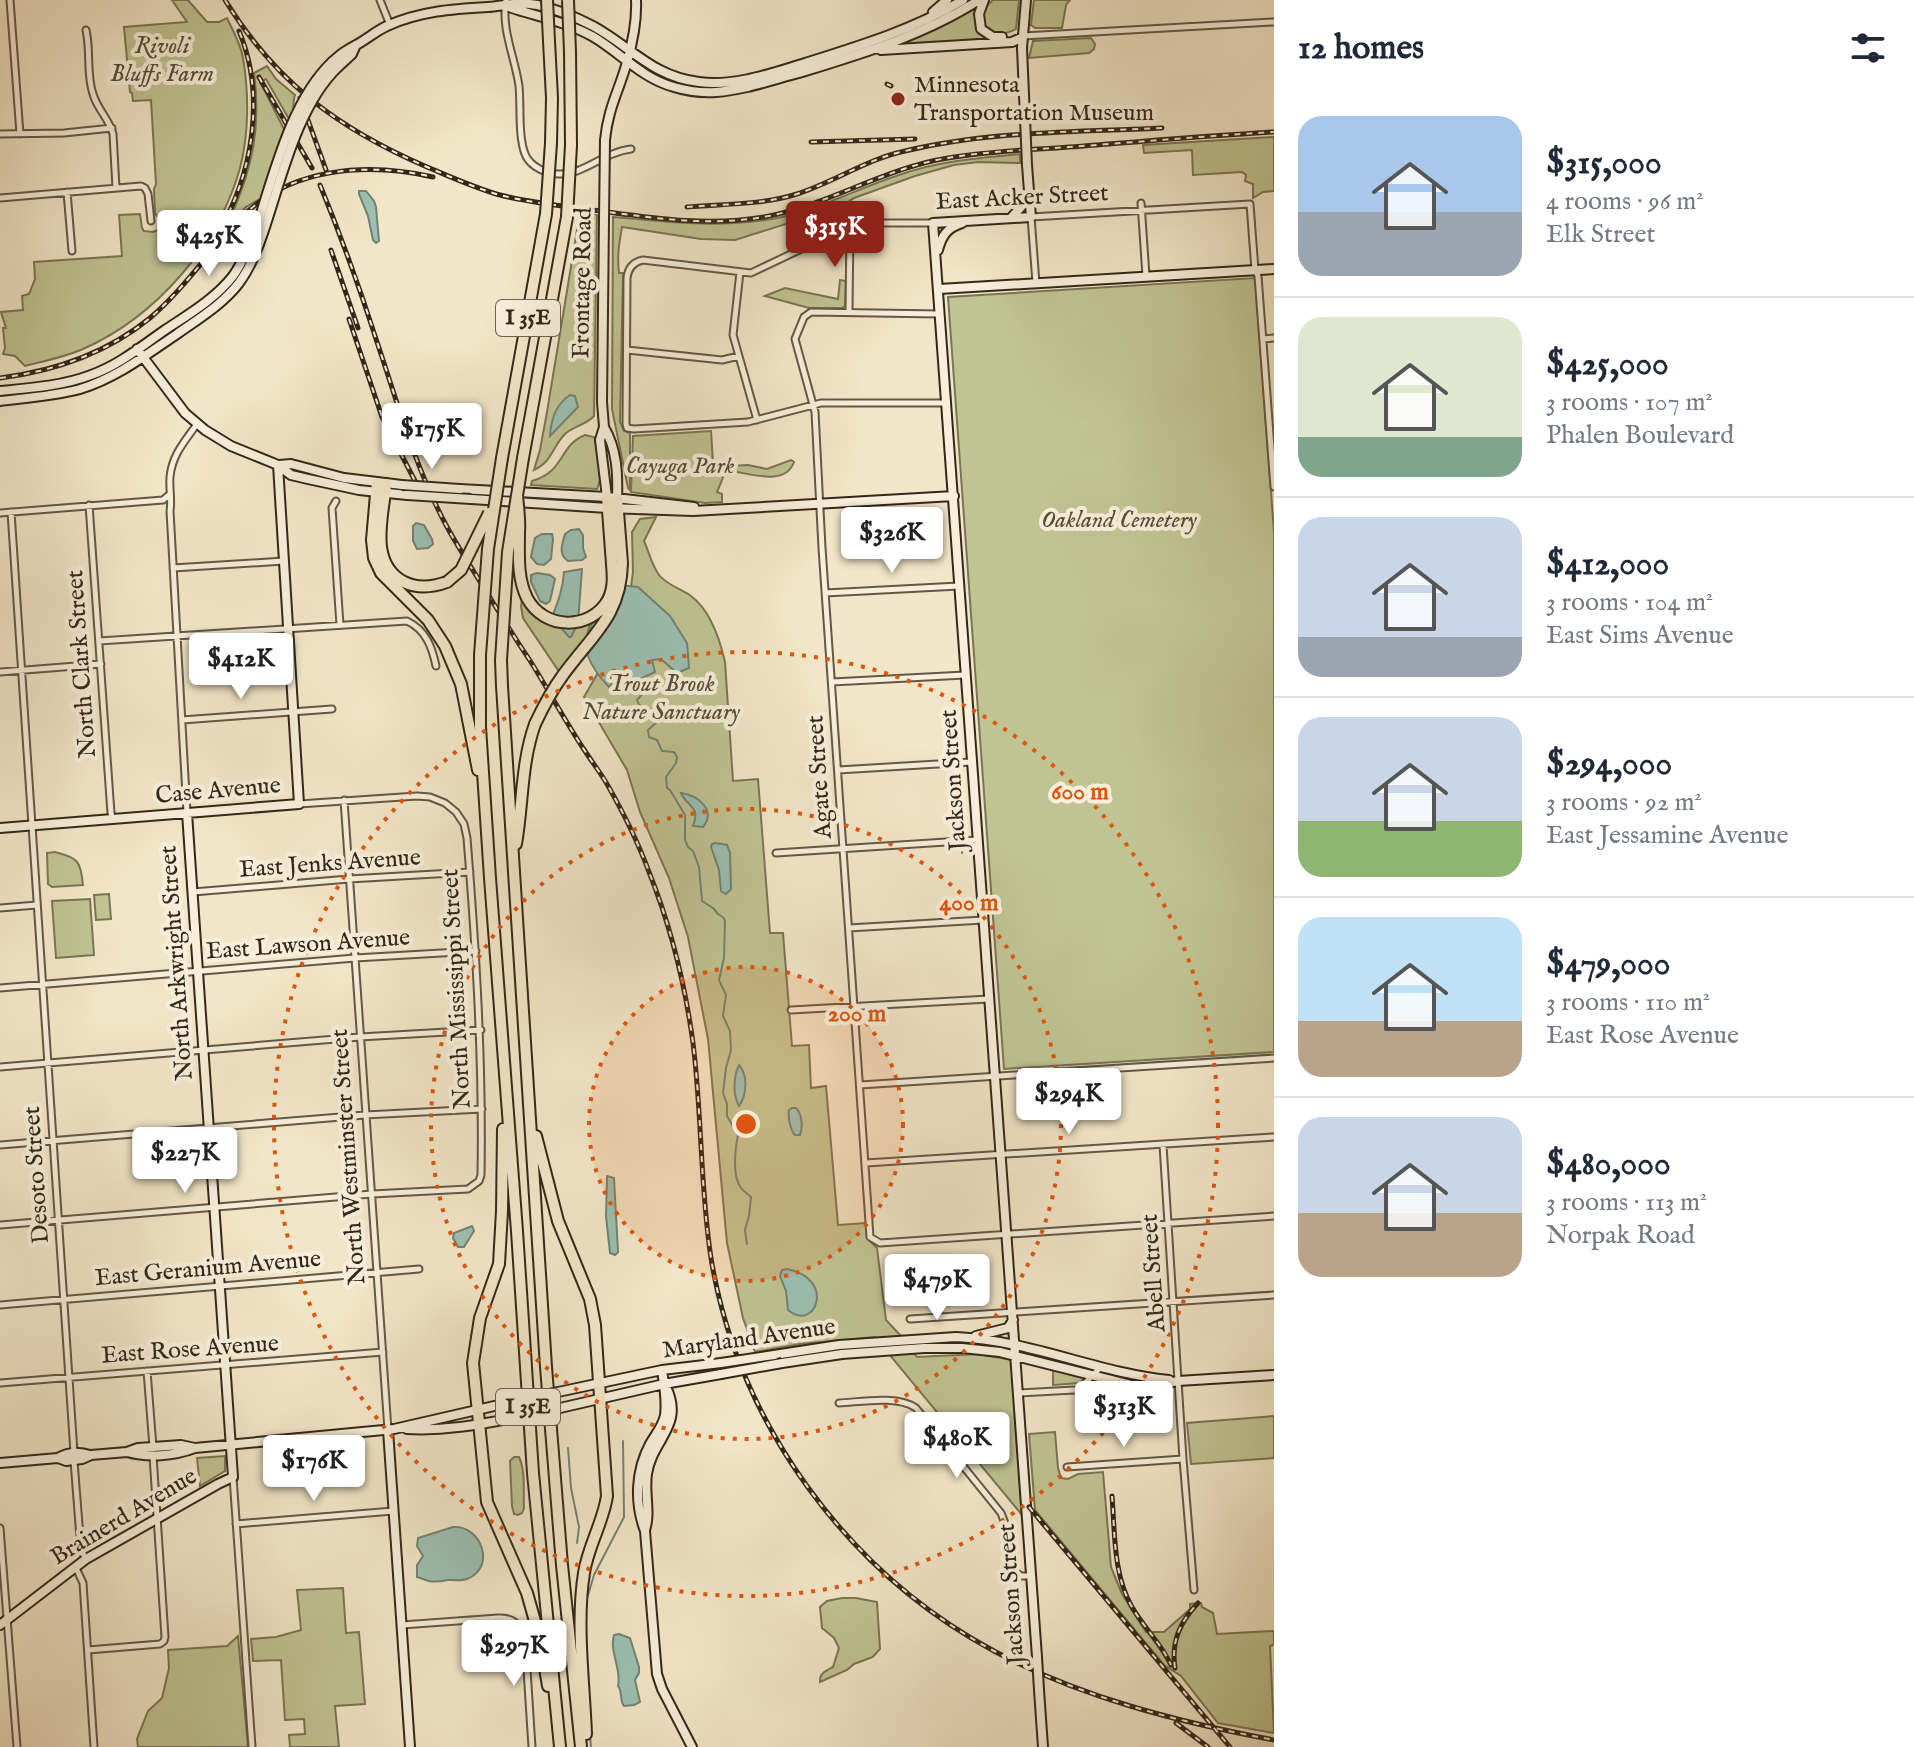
<!DOCTYPE html>
<meta charset="utf-8">
<style>
:root{--surface:#fff;--page:#f2f2f3;--text:#1f2937;--muted:#747a83;--line:#e0e1e3;--accent:#8f2418}
body{margin:0;font-family:"IM FELL English",serif;background:var(--page);color:var(--text);height:100vh;display:flex;flex-direction:column;font-size:30px;white-space:nowrap}
*{box-sizing:border-box;margin:0}
p{font-size:26px;color:var(--muted)}
.icon{flex:none;width:44px;height:44px;fill:none;stroke:currentColor;stroke-width:2;stroke-linecap:round;stroke-linejoin:round}
.map{position:relative;flex:1;overflow:hidden}
.panel{display:flex;flex-direction:column;background:var(--surface);width:640px}
.panel>*{flex:none}
.price{position:absolute;translate:-50% -68px;padding:0 18px;border-radius:8px;background:#fff;color:#222;font-size:26px;line-height:52px;filter:drop-shadow(0 2px 4px #0008)}
.price::after{content:'';position:absolute;left:50%;top:48px;width:24px;height:18px;margin-left:-12px;background:inherit;clip-path:polygon(0 0,100% 0,50% 100%)}
.price.selected{background:var(--accent);color:#fff}
ul{padding:0;list-style:none}
li{display:flex;align-items:center;gap:24px;height:200px;padding:0 24px}
li+li{border-top:2px solid var(--line)}
li span{display:grid;place-items:center;flex:none;width:224px;height:160px;border-radius:24px;color:#555}
li>.icon{margin-inline-start:auto}
span .icon{width:96px;height:96px;fill:#fffc;stroke-width:1}
li b{font-size:34px}
h2{display:flex;justify-content:space-between;align-items:center;height:96px;padding:0 24px;font-size:34px}
main{display:flex;flex:1;min-height:0}
.map>svg:first-child{display:block}
.green{fill:#c0c392;stroke:#7a7555;stroke-width:2}
.water{fill:#9bc0b2;stroke:#718374;stroke-width:2}
.lines{fill:none;stroke-linecap:round;stroke-linejoin:round}
.stream{stroke:#718374;stroke-width:2}
.street-casing{stroke:#635744;stroke-width:9}
.secondary-casing{stroke:#332718;stroke-width:12}
.highway-casing{stroke:#332718;stroke-width:14}
.street{stroke:#f7efdb;stroke-width:5}
.secondary{stroke:#f7efdb;stroke-width:8}
.highway{stroke:#f2e6c8;stroke-width:10}
.rail-casing{stroke:#332718;stroke-width:5}
.rail{stroke:#f7efdb;stroke-width:2;stroke-dasharray:6;stroke-linecap:butt}
.secondary-bridge-casing{stroke:#332718;stroke-width:12;stroke-linecap:butt}
.highway-bridge-casing{stroke:#332718;stroke-width:14;stroke-linecap:butt}
.secondary-bridge{stroke:#f7efdb;stroke-width:8}
.highway-bridge{stroke:#f2e6c8;stroke-width:10}
.ring{fill:none;stroke:#df560d;stroke-width:4;stroke-dasharray:4 8}
.poi-dot{fill:#8f2418;stroke:#f7efdb;stroke-width:3}
.labels{text-anchor:middle;dominant-baseline:central;stroke-width:8;stroke-linejoin:round;paint-order:stroke}
.shield{fill:#f7efdb;stroke:#6e6352;stroke-width:2}
.shield-label{font-size:22px;font-weight:bold;fill:#332718}
.park-label{font-size:24px;font-style:italic;fill:#564e36;stroke:#f7efdb}
.poi-label{font-size:24px;fill:#332718;stroke:#f7efdb;text-anchor:start}
.street-label{font-size:24px;fill:#332718;stroke:#f7efdb}
.centre{fill:#df560d;stroke:#f7efdb;stroke-width:4}
.ring-label{font-size:24px;text-anchor:middle;font-weight:bold;fill:#df560d;stroke:#f7efdb;stroke-width:8;stroke-linejoin:round;paint-order:stroke}
</style>
<main>
<div class="map">
<svg width="1274" height="1747" viewBox="0 0 1274 1747">
<rect width="100%" height="100%" fill="#f2e6c8"/>
<filter id="stains"><feTurbulence type="fractalNoise" baseFrequency=".0025" numOctaves="4"/><feColorMatrix values="0 0 0 0 .2 0 0 0 0 .09 0 0 0 0 .02 0 0 0 .5 -.17"/></filter>
<radialGradient id="worn" r=".72"><stop offset=".6" stop-color="#630" stop-opacity="0"/><stop offset="1" stop-color="#630" stop-opacity=".3"/></radialGradient>
<path class="green" d="M172,0H188L207,22H219L227,18C233,31 241,44 243,58C249,93 249,134 240,168C219,244 156,317 83,349C65,357 44,361 25,366L15,356L3,354L5,348L3,328H6L1,312L23,310L22,296L29,294L35,279L34,262L122,256L119,215L140,214L142,228L144,231L153,232L160,229L161,222L155,213L154,189L156,184L151,100L133,101L132,93L130,92L124,27L187,22Z
M993,0H1019L1016,29C1007,34 985,39 982,23C981,18 983,14 983,9Z
M1034,0H1070L1066,5L1062,28H1035L1031,25Z
M977,6C974,26 976,28 992,40L900,45Z
M1091,38L1095,44L1094,49L1089,53L1029,58L1033,41Z
M267,66L276,79L295,95C292,103 295,111 292,119H289L266,79L260,82L286,133L265,196L246,207L235,218L231,216C253,167 261,126 254,73Z
M1274,137V191L1263,192L1253,198V184L1245,181L1246,175L1242,172L1193,175L1192,150L1144,153L1143,145Z
M1020,154V163L978,162L954,165L915,176L854,198L845,204L821,213L735,240L701,239L622,227C619,244 617,255 619,273H623L620,422L624,431L630,433V490L628,488L612,409L613,217C669,222 715,228 772,219C817,211 856,189 899,175C938,161 979,158 1020,154Z
M580,212L597,215L594,416C586,425 574,426 565,434C552,447 553,461 534,470L540,450L547,412Z
M1255,278L1274,532V1052L1004,1069L948,297Z
M840,280L846,281L845,306L842,308H809L765,296L785,288L838,299Z
M711,431L713,462H729L730,466L748,465L767,469L791,460L794,462C785,487 750,473 730,471V476L724,475L717,492L722,494V502L705,503L631,492L633,436Z
M585,435L594,437L596,442L600,480L597,489L531,485L532,481C566,471 558,446 585,435Z
M656,517L644,541C649,552 652,566 659,575C667,585 681,589 691,596C710,610 720,640 725,662L733,781L758,779L770,933H783L792,1046L809,1045L811,1088L826,1086L838,1225L866,1223L867,1238L877,1248L886,1320L900,1335L917,1357L978,1354L1012,1360L1022,1515L875,1337L800,1344L755,1352L743,1318L727,1243L708,1039L688,937L669,878L640,812L627,770L584,697L626,624L633,572L632,532L640,519Z
M523,593L529,606L569,628L590,624L585,644L560,673L523,618L521,606Z
M55,852C79,858 80,861 83,885L52,887L48,884L47,853Z
M109,894L111,919L96,920L94,895Z
M90,899L94,955L56,958L52,901Z
M202,1136L204,1157L162,1160L160,1140Z
M1053,1368L1084,1378L1085,1379L1080,1383L1053,1385Z
M1274,1416V1458L1191,1464L1187,1423Z
M1055,1432L1058,1468L1061,1478L1068,1479L1078,1474L1103,1472L1111,1567L1122,1594L1146,1632H1164L1190,1609V1604L1201,1603L1202,1607L1213,1613L1217,1634L1274,1631V1645L1270,1646L1274,1733L1218,1723L1181,1676L1164,1665L1035,1510L1029,1434Z
M225,1456V1471L200,1486L197,1458Z
M514,1457H519C526,1472 523,1491 524,1508L522,1513L518,1515L514,1514L512,1506L510,1461Z
M343,1588L346,1633L359,1632L365,1704L335,1706L339,1747H290L289,1735L305,1734L304,1719L285,1720L281,1660L253,1661L251,1639L276,1637L301,1630L297,1590Z
M842,1598H856L877,1602L880,1649L873,1657L854,1664L847,1670L820,1682C819,1673 827,1670 833,1667L839,1648L834,1638L822,1628L820,1607L827,1601Z
M238,1636L248,1747H138L137,1739L148,1711L162,1698L169,1668L168,1650L227,1646Z"/>
<path class="water" d="M366,191L374,201L376,207L379,241L376,243L373,240L368,216L359,194V191Z
M570,395L575,396L578,407L550,436C551,419 556,404 570,395Z
M416,523L424,525L432,539L433,544L428,548L417,549L413,541V526Z
M579,529L583,535V548L586,557L582,560L568,561C558,554 562,545 565,534L571,530Z
M542,534H552L553,539L551,559L544,565L537,564L531,557L535,538Z
M582,569L578,623L571,637H569L552,617C558,602 563,589 564,572Z
M537,573L550,575L555,579L550,601L546,604L540,601L531,582V575Z
M610,584L638,587L670,616L687,643L689,668L677,673L661,659L652,660L655,672L630,684L619,675L609,687C599,677 593,669 588,656C583,640 600,598 610,584Z
M681,793C697,795 717,810 703,827L693,826C701,806 687,807 681,793Z
M715,843L727,845L730,853L731,889L726,894L721,891L719,870L711,847L712,844Z
M739,1065C748,1075 747,1095 739,1106C733,1095 733,1077 739,1065Z
M792,1108H796C802,1114 803,1127 800,1135H795C790,1130 788,1117 789,1110Z
M607,1176L614,1178L618,1252L615,1255L610,1253L606,1216Z
M472,1226L474,1231L464,1247H458L453,1238L454,1233Z
M787,1269C837,1279 815,1333 788,1310L786,1291L780,1276L782,1270Z
M453,1527C481,1525 497,1567 467,1579C462,1581 454,1580 448,1580C443,1581 434,1582 429,1581C425,1580 421,1578 417,1577V1565L423,1556L417,1546L418,1538Z
M619,1634L630,1638L639,1667V1673L635,1680L640,1702L634,1705L624,1706C619,1700 623,1692 618,1686C622,1669 609,1652 614,1635Z"/>
<g class="lines">
<path class="stream" d="M637,680L644,692L637,700L639,705L655,711L658,715V721L648,730L649,737L657,740L662,751L674,752L677,757L676,763L666,777L667,788L670,790L685,815V840L688,847L693,851L699,867L702,901L713,908L718,914L724,918L725,922L724,958L719,980L726,995L723,1016L730,1031L731,1050L726,1068L723,1093L727,1104V1116L738,1135C735,1150 732,1176 741,1188C744,1192 748,1194 751,1197L749,1216L745,1230L747,1244
M962,853V852
M568,1448L571,1488L579,1527L577,1543
M586,1602L594,1575L624,1517L623,1441
M590,1736L591,1747"/>
<g class="street-casing">
<path id="street" d="M10,0L20,134
M380,0L390,25
M506,0C501,30 515,57 519,86C521,106 518,136 525,154C530,167 548,175 561,174C584,174 605,152 631,149
M86,30C91,52 86,74 93,94C97,109 110,120 113,134L116,188
M1023,36L1274,22
M0,134L64,133L112,128
M67,192L72,251
M0,198L141,186L145,188L148,194L151,221
M1141,203L1146,276
M933,223H856L751,273L643,260C633,262 628,268 627,278L626,424L627,428L634,429L748,422L821,403H946
M740,272L733,335L757,420
M1036,283L1031,217L1250,204L1255,270L1258,276L1274,487
M849,312L850,226
M939,314L811,312L804,317L795,339L815,412L822,548L870,1237L880,1243L1274,1216
M1263,339L1274,338
M627,350L722,360L739,356
M336,501L332,508L340,625
M89,505L111,813L113,819
M11,512L74,1453
M0,513L163,500L169,495
M173,568L284,561
M825,593L959,586
M99,641L407,621C426,630 432,647 436,666
M0,672L101,664
M832,682L965,675
M182,720L332,709
M838,770L971,762
M344,800L388,1430
M187,813L170,511C172,500 169,489 170,477C172,455 185,441 197,424
M776,853L977,840
M193,892L349,879L470,872
M0,908L37,905
M849,928L983,920
M0,988L355,958L476,951
M791,1010L989,999
M0,1067L360,1037L481,1030
M860,1085L1274,1058
M0,1145L365,1115L482,1109
M1163,1145L1183,1459L1194,1590
M866,1163L1274,1137
M0,1225L372,1194L468,1189L479,1181L481,1175C483,1062 476,950 467,838L464,824L456,812L445,803L430,797L417,796L299,804
M0,1305L419,1269
M910,1319L1274,1295
M147,1371L153,1447
M0,1383L383,1352
M1080,1388L1100,1368
M1019,1393L1129,1387
M839,1403C861,1402 897,1395 916,1408L1001,1513L1008,1531L1010,1561L1013,1570L1021,1576H1031
M74,1461L81,1550L86,1559
M1067,1467L1183,1459
M233,1477L252,1747
M236,1524L393,1511
M0,1528L17,1747
M76,1568L83,1583L94,1747
M402,1625L498,1618C513,1617 521,1625 525,1639L532,1747
M88,1650L160,1644L164,1641L165,1637L153,1456"/>
</g>
<g class="secondary-casing">
<path id="secondary" d="M984,0L979,14L981,29L993,37H1002
M506,6C535,16 564,21 592,36C620,52 641,78 674,87C687,91 702,93 716,92C744,90 772,80 799,73C861,54 925,35 979,0
M933,12L947,0
M1022,48L1026,0
M881,50L1012,42L1023,37
M332,62C342,53 345,51 356,45C367,39 376,31 387,26C420,11 453,9 488,7C501,6 517,2 530,4C549,6 576,17 593,26C630,46 653,77 699,82C734,87 772,73 805,63C859,46 915,29 963,0
M338,67L352,54L356,45
M605,140C608,108 619,91 627,62C633,41 637,21 636,0
M1027,165L1031,217L933,223L1037,1657
M1011,218L1021,207L1027,194
M604,219L602,402L604,427L600,440L607,497
M938,250C942,235 947,228 962,223
M939,289L1274,269
M137,349L185,413L205,430L231,446L278,465L291,475L308,479L359,490L407,495
M0,391C31,388 62,386 91,375C119,365 142,346 165,330C189,314 215,299 233,276C243,262 249,247 255,232
M0,401C26,398 54,396 80,389C116,378 146,355 177,334C198,319 222,305 239,283C250,268 257,251 263,233
M604,427C617,449 618,474 617,499
M279,465L291,464L344,478L402,485
M460,489L607,497L694,507
M471,499L607,508L693,511L954,496
M0,828L299,804L278,465
M976,1336L1008,1328L1013,1320
M774,1355L839,1345L956,1337C1030,1340 1097,1373 1169,1380
M782,1363L842,1354L924,1348H962L1000,1352L1131,1385H1158L1178,1381L1274,1375
M662,1370C664,1384 667,1401 665,1415C663,1426 655,1435 650,1444C636,1470 634,1502 645,1531L657,1674L662,1689L692,1747
M558,1392L662,1370L721,1363
M560,1408L664,1384L721,1374
M407,1429C443,1431 478,1425 513,1418
M388,1430L410,1747
M127,1452C148,1458 174,1456 195,1448L394,1429L512,1402
M58,1458C68,1452 78,1451 90,1455
M0,1463L58,1458L66,1461L82,1459L91,1455L127,1452L138,1448L153,1447L181,1445L195,1448
M645,1530C651,1512 644,1493 647,1474C652,1439 685,1426 666,1387
M0,1625L86,1559L218,1484L233,1477L187,813
M1039,1690L1043,1747"/>
</g>
<g class="highway-casing">
<path id="highway" d="M549,41L552,98L551,143
M570,52L571,145
M502,458L546,214
M523,458L567,217
M377,483L372,540L374,558L381,573L428,620L445,646L461,684L478,770
M386,484C383,516 368,563 404,582C418,589 433,587 447,582
M607,497L612,564
M617,499L622,563
M480,655V727L490,878L517,1231L533,1473L560,1747
M502,686L546,1367L562,1565L581,1747
M516,844C523,804 521,763 535,724
M503,1129L502,1211L499,1264L480,1318L473,1363L487,1502L527,1593L540,1639L548,1686
M536,1136L558,1221L590,1299L595,1325L607,1496C603,1523 588,1546 584,1573C576,1622 584,1683 586,1734"/>
</g>
<use href="#street" class="street"/>
<use href="#secondary" class="secondary"/>
<use href="#highway" class="highway"/>
<g class="rail-casing">
<path id="rail" d="M225,0C276,83 339,129 427,167C451,177 475,188 500,195C535,204 572,207 608,212C660,219 711,226 764,217C829,205 884,168 948,158C988,151 1029,150 1069,147C1137,142 1206,136 1274,132
M259,77L312,168
M887,84L891,86
M300,98L326,170
M811,142L915,139
M320,185C341,236 360,289 377,342C398,404 415,467 446,525C460,551 477,576 492,601C504,620 516,640 529,659C548,689 565,721 585,751C592,762 600,772 607,784C623,812 638,842 649,872C671,927 685,984 693,1043C702,1114 700,1187 711,1258C738,1423 847,1572 994,1651C1080,1697 1178,1722 1274,1740
M687,207C723,204 762,205 797,194C834,182 867,159 905,151C989,131 1077,132 1162,128
M217,234C253,176 266,95 239,31
M331,250L358,328
M349,319L382,417L415,481
M0,378C55,371 107,353 150,318C184,289 209,251 240,219C289,167 367,162 433,177
M1112,1496C1115,1533 1113,1574 1132,1607C1144,1628 1161,1643 1171,1665
M1029,1507L1230,1747
M1175,1668C1171,1641 1180,1622 1198,1603
M1176,1723L1208,1747"/>
</g>
<use href="#rail" class="rail"/>
<g class="secondary-bridge-casing">
<path id="secondary-bridge" d="M1022,48L1027,165
M604,219L605,140
M255,232C273,178 290,102 332,62
M263,233C281,181 297,106 338,67
M402,485L460,489
M407,495L471,499
M721,1363L774,1355
M721,1374L782,1363
M512,1402L558,1392
M513,1418L560,1408
M1037,1657L1039,1690"/>
</g>
<g class="highway-bridge-casing">
<path id="highway-bridge" d="M547,0L549,41
M568,0L570,52
M546,214L551,143
M567,217L571,145
M517,495C518,507 520,520 519,532C519,554 517,578 527,598C544,630 590,631 608,600C614,588 613,576 612,564
M447,582L461,570L489,513
M480,655L488,549L502,458
M502,686L501,660L508,552L523,458
M535,724C543,707 552,690 563,675C592,635 621,616 622,563"/>
</g>
<use href="#secondary-bridge" class="secondary-bridge"/>
<use href="#highway-bridge" class="highway-bridge"/>
</g>
<circle cx="746" cy="1124" r="157" fill="#df560d" fill-opacity=".12"/>
<g class="ring">
<circle cx="746" cy="1124" r="157"/>
<circle cx="746" cy="1124" r="315"/>
<circle cx="746" cy="1124" r="472"/>
</g>
<circle class="poi-dot" cx="898" cy="99" r="8"/>
<g class="labels">
<g class="shield">
<rect x="496" y="300" width="64" height="36" rx="6"/>
<rect x="496" y="1389" width="64" height="36" rx="6"/>
</g>
<g class="shield-label">
<text x="528" y="318">I 35E</text>
<text x="528" y="1407">I 35E</text>
</g>
<g class="park-label">
<text x="162" y="46">Rivoli<tspan x="162" dy="28">Bluffs Farm</tspan></text>
<text x="680" y="466">Cayuga Park</text>
<text x="1119" y="520">Oakland Cemetery</text>
<text x="661" y="684">Trout Brook<tspan x="661" dy="28">Nature Sanctuary</tspan></text>
</g>
<g class="poi-label">
<text x="914" y="85">Minnesota<tspan x="914" dy="28">Transportation Museum</tspan></text>
</g>
<g class="street-label">
<text transform="translate(1022 198) rotate(-3)">East Acker Street</text>
<text transform="translate(583 283) rotate(-89)">Frontage Road</text>
<text transform="translate(82 664) rotate(-94)">North Clark Street</text>
<text transform="translate(820 777) rotate(-94)">Agate Street</text>
<text transform="translate(954 780) rotate(-94)">Jackson Street</text>
<text transform="translate(218 791) rotate(-5)">Case Avenue</text>
<text transform="translate(330 864) rotate(-4)">East Jenks Avenue</text>
<text transform="translate(308 945) rotate(-4)">East Lawson Avenue</text>
<text transform="translate(177 963) rotate(-94)">North Arkwright Street</text>
<text transform="translate(457 989) rotate(-93)">North Mississippi Street</text>
<text transform="translate(349 1157) rotate(-94)">North Westminster Street</text>
<text transform="translate(37 1175) rotate(-94)">Desoto Street</text>
<text transform="translate(208 1269) rotate(-5)">East Geranium Avenue</text>
<text transform="translate(1154 1273) rotate(-94)">Abell Street</text>
<text transform="translate(749 1339) rotate(-8)">Maryland Avenue</text>
<text transform="translate(190 1350) rotate(-4)">East Rose Avenue</text>
<text transform="translate(124 1517) rotate(-31)">Brainerd Avenue</text>
<text transform="translate(1012 1594) rotate(-94)">Jackson Street</text>
</g>
</g>
<circle cx="746" cy="1124" r="12" class="centre"/>
<g class="ring-label">
<text x="1080" y="799">600 m</text>
<text x="969" y="910">400 m</text>
<text x="857" y="1021">200 m</text>
</g>
<rect width="100%" height="100%" filter="url(#stains)"/>
<rect width="100%" height="100%" fill="url(#worn)"/>
</svg>
<b class="price selected" style="left:835px;top:269px">$315K</b>
<b class="price" style="left:209px;top:278px">$425K</b>
<b class="price" style="left:432px;top:471px">$175K</b>
<b class="price" style="left:892px;top:575px">$326K</b>
<b class="price" style="left:241px;top:701px">$412K</b>
<b class="price" style="left:1069px;top:1136px">$294K</b>
<b class="price" style="left:185px;top:1195px">$227K</b>
<b class="price" style="left:937px;top:1322px">$479K</b>
<b class="price" style="left:1124px;top:1449px">$313K</b>
<b class="price" style="left:957px;top:1480px">$480K</b>
<b class="price" style="left:314px;top:1503px">$176K</b>
<b class="price" style="left:514px;top:1688px">$297K</b>
</div>
<section class="panel">
<h2>12 homes<svg class="icon" aria-label="filters" viewBox="0 0 24 24"><path d="M4 7h16M4 17h16"/><circle cx="9" cy="7" r="2"/><circle cx="15" cy="17" r="2"/></svg></h2>
<ul>
<li><span style="background:linear-gradient(#a9c7e8 60%,#9aa5b1 0)"><svg class="icon" aria-label="home" viewBox="0 0 24 24"><path d="M3 11l9-7 9 7M6 9v11h12V9"/></svg></span><div><b>$315,000</b><p>4 rooms · 96 m²</p><p>Elk Street</p></div></li>
<li><span style="background:linear-gradient(#dfe7d0 75%,#7fa58c 0)"><svg class="icon" aria-label="home" viewBox="0 0 24 24"><path d="M3 11l9-7 9 7M6 9v11h12V9"/></svg></span><div><b>$425,000</b><p>3 rooms · 107 m²</p><p>Phalen Boulevard</p></div></li>
<li><span style="background:linear-gradient(#c9d6e8 75%,#9aa5b1 0)"><svg class="icon" aria-label="home" viewBox="0 0 24 24"><path d="M3 11l9-7 9 7M6 9v11h12V9"/></svg></span><div><b>$412,000</b><p>3 rooms · 104 m²</p><p>East Sims Avenue</p></div></li>
<li><span style="background:linear-gradient(#c9d6e8 65%,#8fb573 0)"><svg class="icon" aria-label="home" viewBox="0 0 24 24"><path d="M3 11l9-7 9 7M6 9v11h12V9"/></svg></span><div><b>$294,000</b><p>3 rooms · 92 m²</p><p>East Jessamine Avenue</p></div></li>
<li><span style="background:linear-gradient(#bfe0f5 65%,#b9a48a 0)"><svg class="icon" aria-label="home" viewBox="0 0 24 24"><path d="M3 11l9-7 9 7M6 9v11h12V9"/></svg></span><div><b>$479,000</b><p>3 rooms · 110 m²</p><p>East Rose Avenue</p></div></li>
<li><span style="background:linear-gradient(#c9d6e8 60%,#b9a48a 0)"><svg class="icon" aria-label="home" viewBox="0 0 24 24"><path d="M3 11l9-7 9 7M6 9v11h12V9"/></svg></span><div><b>$480,000</b><p>3 rooms · 113 m²</p><p>Norpak Road</p></div></li>
</ul>
</section>
</main>
